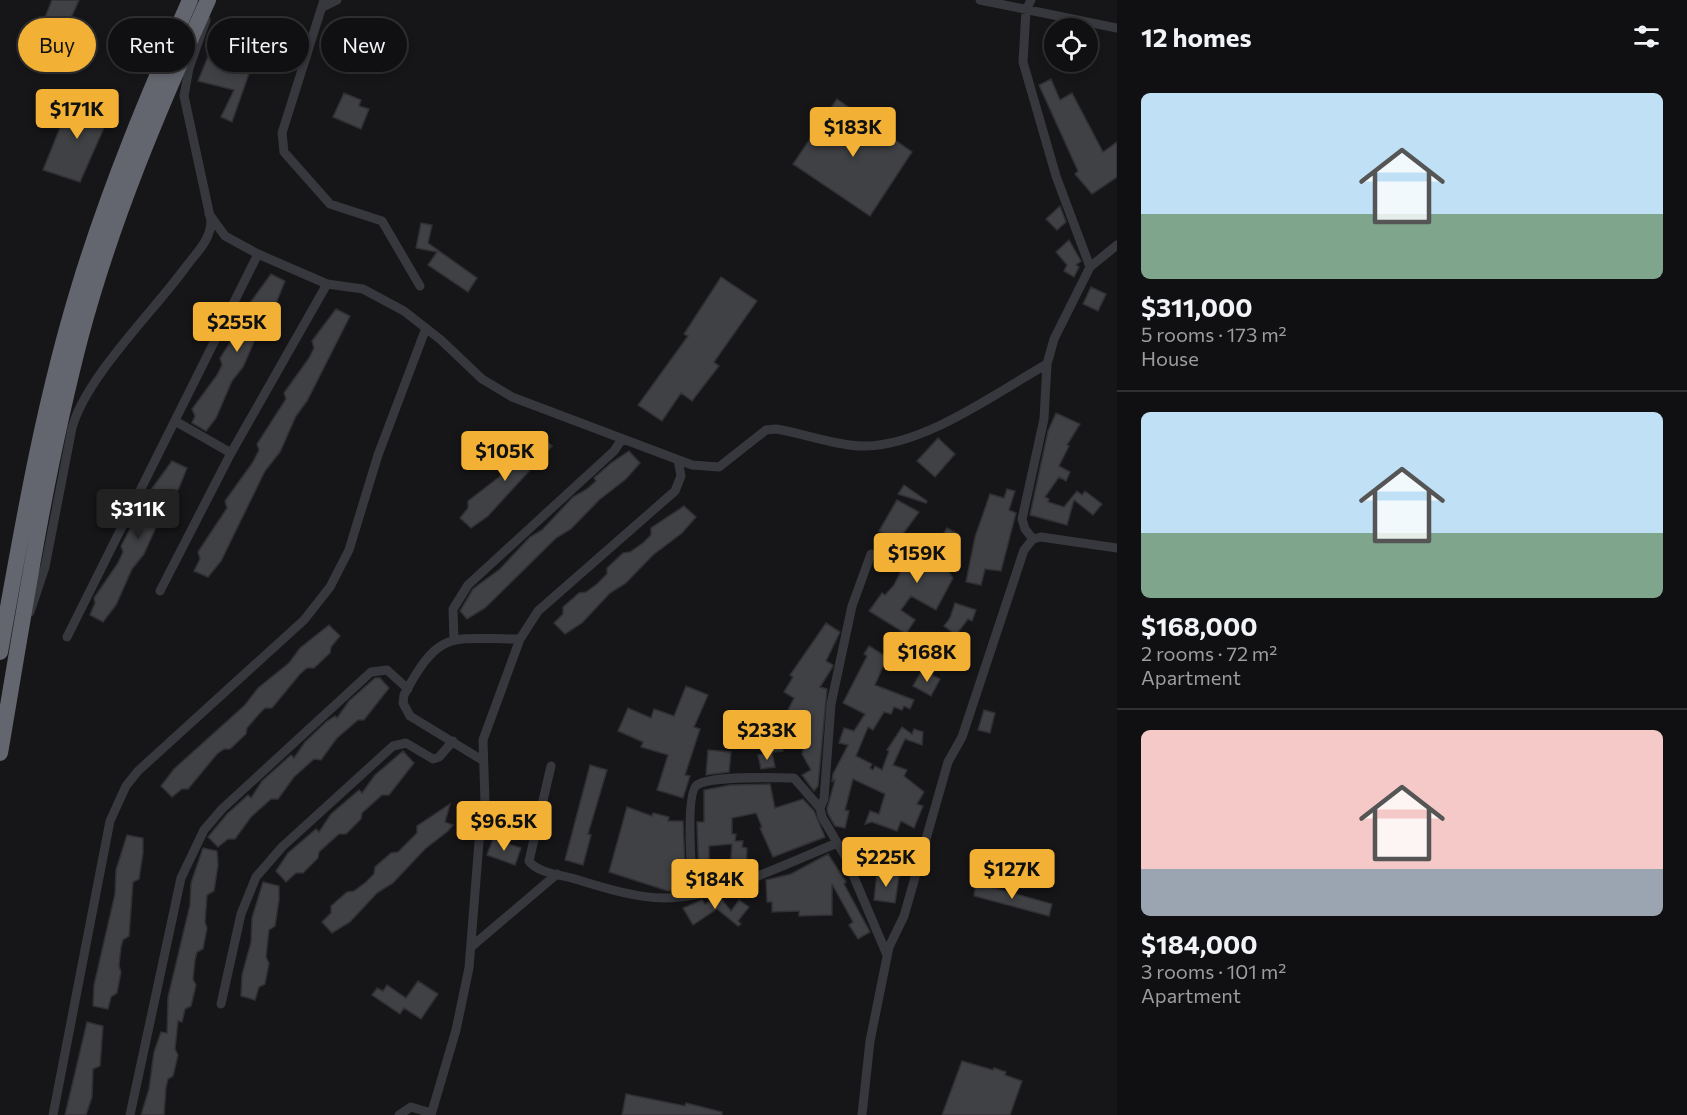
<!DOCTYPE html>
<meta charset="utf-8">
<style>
:root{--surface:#101012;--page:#19191b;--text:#f1f3f6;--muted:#9c9d9f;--line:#303032;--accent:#f2b134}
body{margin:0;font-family:Commissioner,sans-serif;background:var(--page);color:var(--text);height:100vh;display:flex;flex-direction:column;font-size:22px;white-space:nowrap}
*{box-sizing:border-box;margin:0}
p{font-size:20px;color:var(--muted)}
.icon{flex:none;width:33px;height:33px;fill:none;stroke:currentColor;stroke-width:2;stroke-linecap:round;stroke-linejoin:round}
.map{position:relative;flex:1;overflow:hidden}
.panel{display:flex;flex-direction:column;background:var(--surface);width:570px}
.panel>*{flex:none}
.top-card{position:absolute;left:18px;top:18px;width:570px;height:54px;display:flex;gap:12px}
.controls{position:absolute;left:1044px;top:18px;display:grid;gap:12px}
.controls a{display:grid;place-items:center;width:54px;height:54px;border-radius:50%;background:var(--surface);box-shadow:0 3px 9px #0003,0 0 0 2px var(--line);font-size:30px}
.price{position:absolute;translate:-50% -51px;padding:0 14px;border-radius:6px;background:var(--accent);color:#111;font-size:20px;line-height:39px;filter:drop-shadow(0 2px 3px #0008)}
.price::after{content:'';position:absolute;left:50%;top:36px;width:18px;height:14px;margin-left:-9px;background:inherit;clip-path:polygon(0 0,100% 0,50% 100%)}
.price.current{background:#222;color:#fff}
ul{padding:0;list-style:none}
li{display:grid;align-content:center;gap:12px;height:318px;padding:0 24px}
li+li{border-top:2px solid var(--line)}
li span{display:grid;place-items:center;height:186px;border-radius:9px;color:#555}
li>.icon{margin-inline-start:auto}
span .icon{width:108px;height:108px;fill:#fffc;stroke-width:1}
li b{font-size:26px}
h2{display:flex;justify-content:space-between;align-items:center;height:72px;padding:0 24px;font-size:26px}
.tag{padding:0 21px;border-radius:27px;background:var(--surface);box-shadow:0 3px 9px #0003,0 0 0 2px var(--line);font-size:21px;line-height:54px}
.tag.current{background:var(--accent);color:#111}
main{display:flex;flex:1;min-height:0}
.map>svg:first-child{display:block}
.building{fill:#404145;stroke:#303034;stroke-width:1.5}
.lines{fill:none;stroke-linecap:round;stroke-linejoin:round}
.street{stroke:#37383d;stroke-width:9}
.highway{stroke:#63666e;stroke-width:16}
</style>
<main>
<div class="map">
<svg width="1117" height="1115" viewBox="0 0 1117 1115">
<rect width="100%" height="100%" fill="#161618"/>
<path class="building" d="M52,0H79L63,36L67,38L59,53L35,42Z
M214,42L231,48L229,52L253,62L232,122L221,117L234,90L198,81Z
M1051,79L1060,100L1072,93L1103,152L1117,142V177L1092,194L1075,174L1078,171L1039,85Z
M344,93L361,100L359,106L369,109L361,129L333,117Z
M72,98L111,112L80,182L43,170Z
M837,99L912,152L870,216L793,164Z
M1060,206L1066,222L1057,230L1046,219Z
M421,223L432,225L428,243L477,278L468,292L428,265L437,252L416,248Z
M1069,240L1081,261L1076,265L1079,267L1074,277L1064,271L1067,265L1056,252Z
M271,274L285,281L277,301L260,328L243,367L232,381L216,418L206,431L192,423L195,416L192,409L217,375L222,365L220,358L249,313L247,307Z
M721,277L757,301L714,362L719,366L692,401L681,393L662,421L638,405L688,336L684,334Z
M1091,287L1106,294L1098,311L1083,304Z
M336,309L350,316L307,401L296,416L280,452L265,471L221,561L208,577L194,571L200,559L198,552L227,508L225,501L253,462L259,450L257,444L286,399L284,393L309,358L314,348L312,341Z
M1056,413L1080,424L1067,445L1069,446L1059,466L1070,472L1066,481L1059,477L1045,497L1049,499L1048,502L1064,507L1077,491L1082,495L1085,491L1102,504L1093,515L1074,500L1067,525L1030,515L1048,431Z
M540,435L552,446L488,516L471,528L460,518L468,508V501L499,477L509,466L508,460Z
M938,438L955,454L935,477L917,461Z
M629,451L640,463L626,479L599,500L571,529L556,538L485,608L467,619L460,611L473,589L500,569L530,537L542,530L573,497L587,489L596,481L594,478L611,463Z
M172,461L187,468L179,488L161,516L144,554L132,569L116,605L103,622L90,615L95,603L94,598L118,563L123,552L121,546L131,527L137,524L144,514L150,500L148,494Z
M904,485L927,501L926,503L898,494Z
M1007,489L1015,491L1009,510L1016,513L1001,571L985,569L981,585L966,582L975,537L990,494L1004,498Z
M897,500L919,512L897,542L879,531Z
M684,506L696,517L682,533L653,555L626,583L610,593L582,623L565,634L554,623L563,614V607L579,593L586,592L597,584L607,574V568L623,553L630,552L643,543L651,535V528Z
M947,528L958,534L945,557L954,562L949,572L953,578L936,610L911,596L901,610L915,620L906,634L869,611L882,593L885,595L894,585L903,567L899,565L904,552L926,563Z
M955,603L976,610L972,621L968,619L956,635L944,626L950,618Z
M826,623L840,632L826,661L833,665L832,668L820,687L827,689L818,786L814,791L802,775L811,770L802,754L805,742H798V730L785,732L781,713L787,712L794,698L784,692L793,677L790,675Z
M329,625L340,636L331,647L330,653L314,668H307L300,674L272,708H265L259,714L247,728L246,734L230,749H224L217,754L188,789H182L172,797L161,786L174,769L245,705L258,688L289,663L300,648Z
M949,637L965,642L961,651L966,653L961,669L949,666L952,656L944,652Z
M869,646L887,657L875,685L914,700L910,709L904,706L902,710L894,707L891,714L884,712L873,730L868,727L856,756L872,764L870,768L873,770L875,766L882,770L889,751L887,750L902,727L912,734L914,729L923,732L922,745L905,739L893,765L907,770L904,776L924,792L917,804L923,806L914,828L901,821L897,831L872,822L865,824L870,811L879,814L885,794L853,779L845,810L849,811L845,828L835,826L828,814L827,809L835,780L832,781L833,774L848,745L839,743L844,728L854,731L865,714L843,703L867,656L864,654Z
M922,670L940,679L931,696L913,686Z
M375,678H380L389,688L364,720H358L337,738L321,760L314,759L294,777L278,799H271L251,817L235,839H228L218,847L208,837L227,814L248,795L251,798L262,781L291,755L294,758L305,742L326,722L335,716L337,718L349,701Z
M686,686L708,695L694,727L700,729L685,775L690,776L683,798L657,790L668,755L641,747L643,742L618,731L628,708L651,718L654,709L674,716Z
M984,710L995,713L990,733L978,730Z
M762,711V729H752L751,712Z
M781,736L783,751L766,753L765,738Z
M708,750L731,752L729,772L706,775Z
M403,751L414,763L389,795H382L362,813L361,819L346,834H339L319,852L318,858L303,873H296L286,882L276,871L288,853L316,829L319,832L331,814L359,790L362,793L375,775Z
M772,752L775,767L761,769L758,755Z
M590,765L607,770L588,834L591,835L583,865L565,860Z
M770,784L775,808L803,799L814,811L825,837L773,857L760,828L762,827L756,813L732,818V834H736L735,841H743L742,847L747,848L746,871L730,872L732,844L709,846V878H699L697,822H704V790L730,785Z
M450,804L445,822L453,825L448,831L425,849L393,883L377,893L350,922L332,933L322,922L331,913V906L347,892L354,891L366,882L374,874L375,867L391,853L398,852L417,833V826Z
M627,807L652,816L653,813L669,817L668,821H683L686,889L668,891L609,872Z
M505,808L531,815L527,831L500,824Z
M127,835L143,838V853L139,879L133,882L129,936L123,940L121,947L119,966L121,972L117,993L111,997L108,1009L93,1006L94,985L115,894L116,870Z
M493,839L521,848L515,865L487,855Z
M203,848L217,851L218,865L214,891L207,895L205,922L207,928L203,949L197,952L195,960L193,979L196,985L191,1006L185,1009L182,1022L178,1021L175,1049L178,1055L173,1076L168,1079L166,1087L164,1115H141L149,1089L154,1052L161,1032L167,1033L168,997L190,905L191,883Z
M828,854L846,882L844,884L870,932L858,939L849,925L853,922L832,884V915L799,916V911L772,912V902H767L766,880L791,874Z
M877,873L899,876L895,903L874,900Z
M263,882L279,886V900L275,926L269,930L266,957L269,963L265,984L259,987L255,1000L241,996L242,975L251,942L252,918Z
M976,883L1052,904L1049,916L974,896Z
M719,896L731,911L739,900L749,907L738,921L741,924L738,926L717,909L693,925L683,908L702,900L705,904Z
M418,981L438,994L421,1019L404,1008L400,1014L372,995L377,988L383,991L387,985L406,998Z
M87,1022L103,1026L100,1066L93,1069L92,1097L86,1115H65Z
M962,1061L993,1070L994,1068L1006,1072L1005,1075L1022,1081L1010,1115H942Z
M626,1094L685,1106L686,1103L722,1112V1115H622Z"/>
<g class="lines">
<path class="street" d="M324,0L282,133L284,152L330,204L382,221L420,286
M980,0L1117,28
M1031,0L1026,10L1023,62L1056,176L1090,267
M323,7L337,0
M209,214L225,236L258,254L327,284L363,289L404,311L441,340L482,379L512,397L692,465L719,467L766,430L776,429C802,433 841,447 866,446C925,445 996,393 1047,364
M175,421L231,453
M1033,539L1025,529L1022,519L1044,419L1047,364L1054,339L1090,267L1117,245
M160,591L231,453L327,284
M30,612L45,567L72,428C86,377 153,312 185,268C196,253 211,240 211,221L184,96L189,68L206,20
M67,637L258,254
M454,640L453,609L468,585L614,451L622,439
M482,760L410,716L403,703L404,695C440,628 450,639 520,639
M551,766L529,861C537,873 562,875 575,879C602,887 635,898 664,898C721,897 786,864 837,843
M820,808L824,799L831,704L852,606L871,554
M693,895C692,878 685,793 697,785C713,775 774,778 794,778L820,808L822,817L845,856L887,955
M471,947L557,874
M221,1004L241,914L256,877L282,847L393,746L406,743L433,759L439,757L453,741
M53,1115L110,821L126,786L138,771L304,620L330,587L349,550L378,455L426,328
M130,1115L181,878L204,830L222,809L371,672L387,670L408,689
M399,1115L411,1107L431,1113
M431,1115L456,1030L469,968L479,842L485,802L483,740L520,639L538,611L675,491L681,476L678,460
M862,1115L870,1041L889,947L904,916L948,762L962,737L1024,550L1033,539L1041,537L1117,548"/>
<path class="highway" d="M0,652C22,529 43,404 80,284C110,186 149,93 190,0
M0,753C24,613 45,472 81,335C112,219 159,109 208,0"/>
</g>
</svg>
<div class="controls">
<a><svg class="icon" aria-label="locate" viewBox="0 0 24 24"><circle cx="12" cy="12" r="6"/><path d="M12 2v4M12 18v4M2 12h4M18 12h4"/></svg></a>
</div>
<b class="price" style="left:77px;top:140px">$171K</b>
<b class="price" style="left:853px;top:158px">$183K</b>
<b class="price" style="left:237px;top:353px">$255K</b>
<b class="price" style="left:505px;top:482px">$105K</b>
<b class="price current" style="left:138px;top:540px">$311K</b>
<b class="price" style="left:917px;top:584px">$159K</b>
<b class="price" style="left:927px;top:683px">$168K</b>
<b class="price" style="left:767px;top:761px">$233K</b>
<b class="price" style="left:504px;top:852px">$96.5K</b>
<b class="price" style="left:886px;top:888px">$225K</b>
<b class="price" style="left:1012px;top:900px">$127K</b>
<b class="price" style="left:715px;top:910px">$184K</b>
<div class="top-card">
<a class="tag current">Buy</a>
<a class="tag">Rent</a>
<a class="tag">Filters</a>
<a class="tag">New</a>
</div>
</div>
<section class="panel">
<h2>12 homes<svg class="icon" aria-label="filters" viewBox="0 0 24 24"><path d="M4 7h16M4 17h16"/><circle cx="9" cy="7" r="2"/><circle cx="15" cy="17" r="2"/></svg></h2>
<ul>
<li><span style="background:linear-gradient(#bfe0f5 65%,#7fa58c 0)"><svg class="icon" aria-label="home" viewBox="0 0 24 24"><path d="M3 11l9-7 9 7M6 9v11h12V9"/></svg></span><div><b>$311,000</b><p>5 rooms · 173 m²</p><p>House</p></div></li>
<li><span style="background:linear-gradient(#bfe0f5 65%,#7fa58c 0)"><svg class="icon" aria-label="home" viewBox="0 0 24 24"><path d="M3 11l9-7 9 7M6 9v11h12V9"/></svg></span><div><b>$168,000</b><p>2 rooms · 72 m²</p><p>Apartment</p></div></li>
<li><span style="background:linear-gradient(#f6c9c9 75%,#9aa5b1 0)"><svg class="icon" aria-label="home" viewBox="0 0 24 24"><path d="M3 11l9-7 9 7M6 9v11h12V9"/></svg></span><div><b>$184,000</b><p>3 rooms · 101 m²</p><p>Apartment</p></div></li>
</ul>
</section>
</main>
